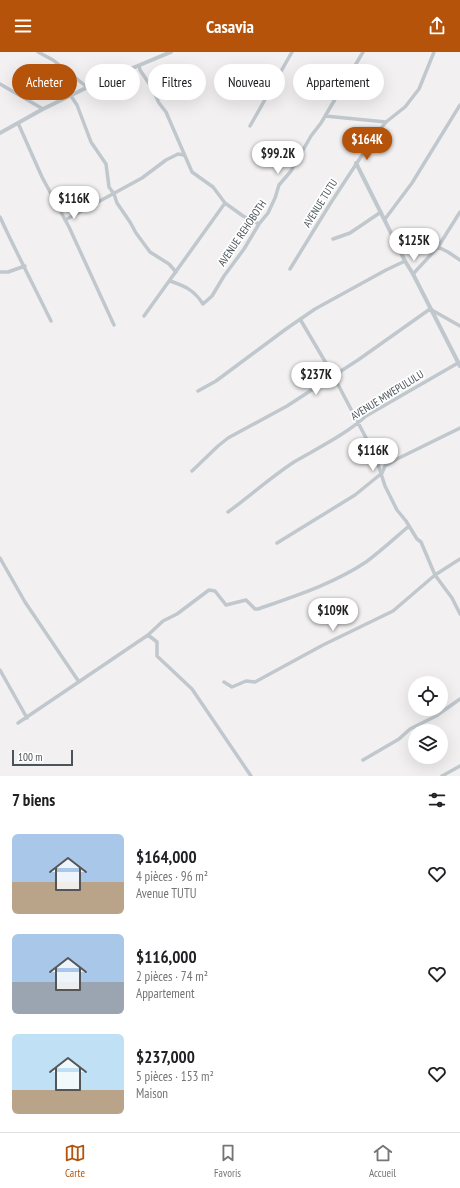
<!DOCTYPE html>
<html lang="fr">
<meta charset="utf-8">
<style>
:root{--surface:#fff;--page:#f2f2f2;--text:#202124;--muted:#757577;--line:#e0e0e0;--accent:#b45309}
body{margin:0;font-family:"PT Sans Narrow",sans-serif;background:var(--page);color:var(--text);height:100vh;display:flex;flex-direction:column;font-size:15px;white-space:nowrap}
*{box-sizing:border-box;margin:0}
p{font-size:13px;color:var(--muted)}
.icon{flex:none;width:22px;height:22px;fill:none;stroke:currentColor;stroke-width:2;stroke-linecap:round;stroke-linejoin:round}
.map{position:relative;height:724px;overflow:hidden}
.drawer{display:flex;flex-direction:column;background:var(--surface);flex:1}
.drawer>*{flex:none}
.banner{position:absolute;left:12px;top:12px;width:436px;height:36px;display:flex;gap:8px}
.buttons{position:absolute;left:408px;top:624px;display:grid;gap:8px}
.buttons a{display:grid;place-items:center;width:40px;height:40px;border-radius:50%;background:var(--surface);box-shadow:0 4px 16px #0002;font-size:20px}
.scale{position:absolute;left:12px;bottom:10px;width:61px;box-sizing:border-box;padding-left:4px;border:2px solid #4a545b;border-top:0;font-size:11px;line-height:14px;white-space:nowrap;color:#4a545b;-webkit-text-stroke:3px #fff;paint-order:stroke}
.price{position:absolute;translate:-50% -34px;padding:0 9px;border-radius:14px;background:#fff;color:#222;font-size:13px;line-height:26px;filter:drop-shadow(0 1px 2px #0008)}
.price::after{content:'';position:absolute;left:50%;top:24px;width:12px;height:9px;margin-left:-6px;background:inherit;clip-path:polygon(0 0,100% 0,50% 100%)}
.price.current{background:var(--accent);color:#fff}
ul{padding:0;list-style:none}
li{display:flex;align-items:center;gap:12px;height:100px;padding:0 12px}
li span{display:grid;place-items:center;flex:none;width:112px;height:80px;border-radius:6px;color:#555}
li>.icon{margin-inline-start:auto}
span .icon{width:48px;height:48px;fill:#fffc;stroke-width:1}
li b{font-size:17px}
h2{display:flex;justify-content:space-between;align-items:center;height:48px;padding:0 12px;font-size:17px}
.pill{padding:0 14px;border-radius:18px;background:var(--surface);box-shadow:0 4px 16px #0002;font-size:14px;line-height:36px}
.pill.current{background:var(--accent);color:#fff}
header{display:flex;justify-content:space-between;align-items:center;height:52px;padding:0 12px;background:var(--accent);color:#fff;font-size:18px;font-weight:700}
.tabs{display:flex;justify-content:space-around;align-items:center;height:56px;border-top:1px solid var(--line);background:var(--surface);font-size:11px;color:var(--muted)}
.tabs a{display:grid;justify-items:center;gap:2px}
.tabs .current{color:var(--accent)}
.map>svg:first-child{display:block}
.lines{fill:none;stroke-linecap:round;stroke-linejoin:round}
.minor{stroke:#c0c8cd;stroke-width:3.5}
.tertiary{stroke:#c0c8cd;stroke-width:4}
.labels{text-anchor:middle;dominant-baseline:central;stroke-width:3.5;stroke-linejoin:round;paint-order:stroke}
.street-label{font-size:11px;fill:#4a545b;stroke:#fff}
</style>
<header><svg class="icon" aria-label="menu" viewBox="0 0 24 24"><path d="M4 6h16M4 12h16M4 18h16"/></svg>Casavia<svg class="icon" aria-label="share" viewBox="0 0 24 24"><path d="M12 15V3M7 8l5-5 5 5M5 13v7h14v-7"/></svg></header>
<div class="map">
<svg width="460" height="724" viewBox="0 0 460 724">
<rect width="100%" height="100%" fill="#f2f0f0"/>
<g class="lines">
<path class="minor" d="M38,0L53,8L87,35
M139,14L140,18L152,36L159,51L166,60L192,120L213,135L225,151L243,164L259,172
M0,32L43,57
M71,44L77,53L91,90L106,112L109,135L114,142L117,151L130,170L136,181L150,200L169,212L176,220
M325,64L386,70
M18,71L42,125L69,175L114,273
M250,74L292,0
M0,165C16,200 34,234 51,269
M385,167L412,131L460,53
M65,168L142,126L166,108L178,102L184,103
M333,187L350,181L381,160
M438,195L448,200L460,208
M290,217L330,152L370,91L386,70L405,55L419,37L434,0
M0,220H8L25,214
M413,222L438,195L460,160
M170,229C185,234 194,238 203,252L212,244L224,224L244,197L259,172L268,161L275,146L279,133L291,119L311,84L321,71L363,0
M144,264L225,151
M300,267L333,323L375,403L385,434L397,458L406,469L417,487L421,490L435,523L452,546L460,562
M198,339L216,329L286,277L315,257L386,218L405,209
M192,419L218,394L228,386L287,354L358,308L430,257L460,274
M228,460C250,444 271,425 294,410C318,396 345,383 366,364L458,311
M277,491L355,443L382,421L385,414L397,407L460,376
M0,506L25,550L79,630
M148,583L157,590V604L192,637L251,724
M0,618L27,666
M224,630L232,635L246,629L255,630L323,593L393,559L435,523L460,507
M18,671L148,583L163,569L177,562L209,538L215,539L226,553L246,548L255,557H258C295,544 333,532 366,510C381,499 395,486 409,474
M363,708L399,687L410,677L436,664L460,647
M442,724L460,714"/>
<path class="tertiary" d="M0,81L43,57L92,33L171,0
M356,111L405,209L413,222L460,314"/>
</g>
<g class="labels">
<g class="street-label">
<text transform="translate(320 151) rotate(-58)">AVENUE TUTU</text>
<text transform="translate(242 181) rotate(-56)">AVENUE REHOBOTH</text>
<text transform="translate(387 343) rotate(-32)">AVENUE MWEPULULU</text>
</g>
</g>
</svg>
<div class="buttons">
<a><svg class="icon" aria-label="locate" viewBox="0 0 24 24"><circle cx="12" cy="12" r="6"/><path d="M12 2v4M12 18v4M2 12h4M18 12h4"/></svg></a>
<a><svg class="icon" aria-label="layers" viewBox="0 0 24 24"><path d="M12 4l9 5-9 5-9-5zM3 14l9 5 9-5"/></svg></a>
</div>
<div class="scale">100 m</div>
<b class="price current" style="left:367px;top:109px">$164K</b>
<b class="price" style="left:278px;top:123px">$99.2K</b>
<b class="price" style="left:74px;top:168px">$116K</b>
<b class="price" style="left:414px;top:210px">$125K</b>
<b class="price" style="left:316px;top:344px">$237K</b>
<b class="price" style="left:373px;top:420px">$116K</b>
<b class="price" style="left:333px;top:580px">$109K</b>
<div class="banner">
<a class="pill current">Acheter</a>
<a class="pill">Louer</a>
<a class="pill">Filtres</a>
<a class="pill">Nouveau</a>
<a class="pill">Appartement</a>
</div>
</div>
<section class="drawer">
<h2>7 biens<svg class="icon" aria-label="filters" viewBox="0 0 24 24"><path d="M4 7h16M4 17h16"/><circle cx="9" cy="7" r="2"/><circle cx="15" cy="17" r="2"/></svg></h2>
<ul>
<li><span style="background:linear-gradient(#a9c7e8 60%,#b9a48a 0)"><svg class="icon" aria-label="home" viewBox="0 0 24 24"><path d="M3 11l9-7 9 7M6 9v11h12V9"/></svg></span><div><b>$164,000</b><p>4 pièces · 96 m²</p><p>Avenue TUTU</p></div><svg class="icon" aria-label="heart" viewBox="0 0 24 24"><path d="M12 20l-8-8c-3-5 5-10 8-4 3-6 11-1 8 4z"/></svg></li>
<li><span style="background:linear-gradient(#a9c7e8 60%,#9aa5b1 0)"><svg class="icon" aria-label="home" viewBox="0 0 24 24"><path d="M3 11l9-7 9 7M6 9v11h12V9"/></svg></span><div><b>$116,000</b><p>2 pièces · 74 m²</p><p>Appartement</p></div><svg class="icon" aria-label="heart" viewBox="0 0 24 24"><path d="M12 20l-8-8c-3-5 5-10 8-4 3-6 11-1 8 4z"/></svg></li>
<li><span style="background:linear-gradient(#bfe0f5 70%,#b9a48a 0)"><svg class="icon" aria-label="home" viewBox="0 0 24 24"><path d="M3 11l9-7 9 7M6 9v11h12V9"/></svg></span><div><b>$237,000</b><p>5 pièces · 153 m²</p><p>Maison</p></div><svg class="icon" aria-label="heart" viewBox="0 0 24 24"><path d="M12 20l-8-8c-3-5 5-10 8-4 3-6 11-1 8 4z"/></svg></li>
</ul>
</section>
<nav class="tabs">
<a class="current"><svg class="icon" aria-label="map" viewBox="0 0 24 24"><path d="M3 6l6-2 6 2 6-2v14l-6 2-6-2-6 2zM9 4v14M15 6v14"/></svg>Carte</a>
<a><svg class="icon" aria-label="saved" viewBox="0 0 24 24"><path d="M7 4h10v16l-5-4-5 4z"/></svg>Favoris</a>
<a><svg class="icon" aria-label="home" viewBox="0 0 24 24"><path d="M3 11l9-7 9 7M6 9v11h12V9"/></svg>Accueil</a>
</nav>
